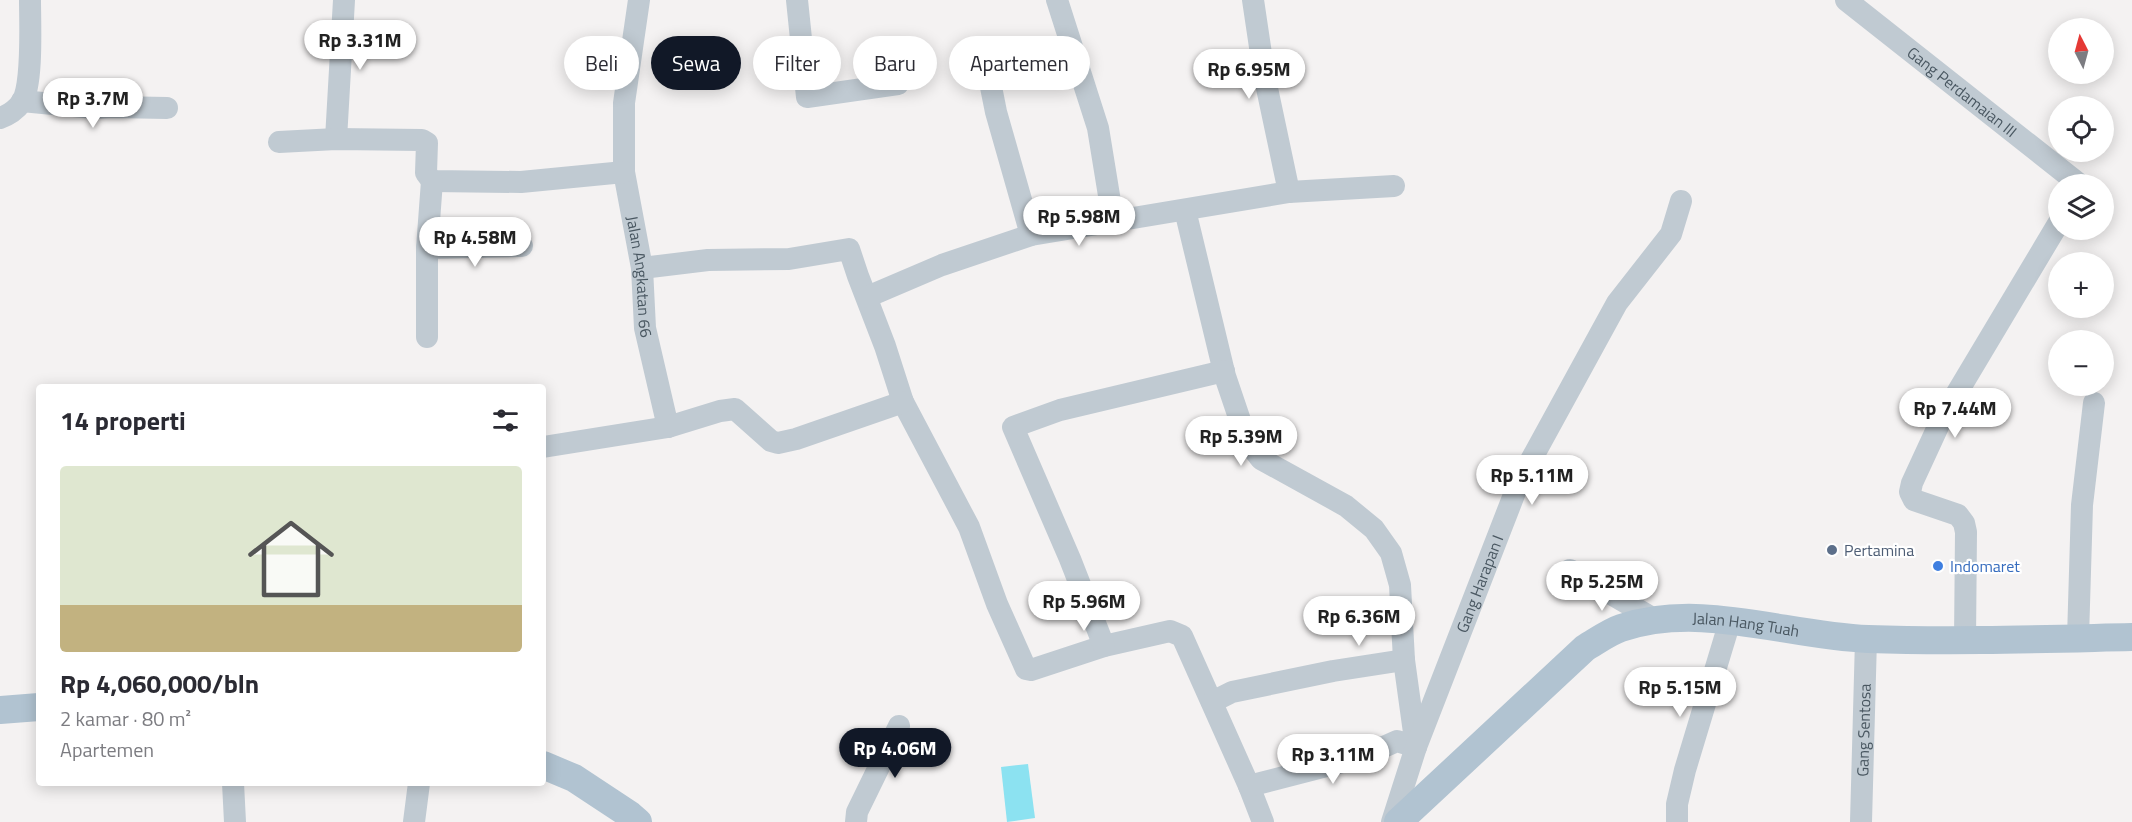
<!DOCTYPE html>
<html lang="id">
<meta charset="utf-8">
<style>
:root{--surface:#fff;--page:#f2f2f3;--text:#2b2b33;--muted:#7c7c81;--line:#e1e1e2;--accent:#111827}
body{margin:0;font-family:"Titillium Web",sans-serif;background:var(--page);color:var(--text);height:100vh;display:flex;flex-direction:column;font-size:22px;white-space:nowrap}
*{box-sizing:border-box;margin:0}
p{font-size:20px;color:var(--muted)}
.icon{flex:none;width:33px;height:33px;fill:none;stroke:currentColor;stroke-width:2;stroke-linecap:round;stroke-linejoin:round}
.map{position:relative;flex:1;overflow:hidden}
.panel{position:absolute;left:36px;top:384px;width:510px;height:402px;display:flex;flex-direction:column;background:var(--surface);border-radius:6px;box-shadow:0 3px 15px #0003}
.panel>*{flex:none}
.banner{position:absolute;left:564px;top:36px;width:570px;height:54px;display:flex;gap:12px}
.needle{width:39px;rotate:354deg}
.buttons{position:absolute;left:2048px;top:18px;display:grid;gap:12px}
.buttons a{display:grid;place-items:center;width:66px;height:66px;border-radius:50%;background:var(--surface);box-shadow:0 3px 15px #0003;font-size:30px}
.price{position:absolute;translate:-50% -51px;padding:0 14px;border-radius:21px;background:#fff;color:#222;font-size:20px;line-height:39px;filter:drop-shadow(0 2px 3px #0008)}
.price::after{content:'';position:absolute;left:50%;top:36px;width:18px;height:14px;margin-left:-9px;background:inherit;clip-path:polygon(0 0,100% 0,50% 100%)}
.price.active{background:var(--accent);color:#fff}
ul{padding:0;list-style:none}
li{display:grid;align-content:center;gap:12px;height:318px;padding:0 24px}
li+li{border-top:2px solid var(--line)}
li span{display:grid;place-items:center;height:186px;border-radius:6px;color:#555}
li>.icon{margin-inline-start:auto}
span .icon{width:108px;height:108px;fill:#fffc;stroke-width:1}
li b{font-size:26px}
h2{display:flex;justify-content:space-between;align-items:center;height:72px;padding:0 24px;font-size:26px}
.pill{padding:0 21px;border-radius:27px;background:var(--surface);box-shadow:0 3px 15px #0003;font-size:21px;line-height:54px}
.pill.active{background:var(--accent);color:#fff}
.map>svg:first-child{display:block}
.water{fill:#8ce2f1}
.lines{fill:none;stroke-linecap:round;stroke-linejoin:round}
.minor{stroke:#c0cad2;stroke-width:22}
.major{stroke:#b1c3d1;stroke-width:28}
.service-dot{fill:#5c6f8a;stroke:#fff;stroke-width:2}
.shop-dot{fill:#3f7fe0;stroke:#fff;stroke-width:2}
.labels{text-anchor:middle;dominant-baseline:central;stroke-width:4.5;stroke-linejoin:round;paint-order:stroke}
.street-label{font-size:16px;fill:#495761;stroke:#fff}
.service-label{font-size:16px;fill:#4e5e75;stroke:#fff;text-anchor:start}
.shop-label{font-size:16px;fill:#366cbe;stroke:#fff;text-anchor:start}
</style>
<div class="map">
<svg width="2132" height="822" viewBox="0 0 2132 822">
<rect width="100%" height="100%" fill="#f4f2f2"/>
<path class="water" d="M1028,764L1035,818L1007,822L1001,767Z"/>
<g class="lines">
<g class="minor">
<path id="s1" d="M639,0L624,103V172L642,268L645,328L668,427"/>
<path d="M797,0L807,97L898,84"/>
<path d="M1057,0L1098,128L1113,220"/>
<path d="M1253,0L1264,74L1289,192"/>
<path id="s2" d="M1846,0L2079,184"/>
<path d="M991,87L996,112L1031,235"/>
<path d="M22,101L94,108L113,107L167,108"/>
<path d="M0,118C9,115 16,110 22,102C33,84 30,23 30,0"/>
<path d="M336,139L344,0"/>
<path d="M279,142L336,139L422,140L427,143L426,173L432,181L521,182L624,172"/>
<path d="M1185,210L1225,376L1247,441L1261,459L1346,506L1374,529L1391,553L1400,585L1404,660"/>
<path d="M427,248L522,246"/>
<path d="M642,268L708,260L789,259L849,249L858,276L885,346L903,402L969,527L997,604L1026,669L1031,670L1104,646L1170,631L1182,636L1249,786L1263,822"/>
<path d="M867,297L942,265L1031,235L1289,192L1394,186"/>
<path d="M427,337V248L432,181"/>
<path d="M543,447L668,427L720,411L735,409L771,441L778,443L796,439L903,402"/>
<path d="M1570,570L1654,619"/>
<path d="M2078,638L2082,505L2094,403"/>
<path d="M1965,640L1966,532L1964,523L1958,515L1914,500L1910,492L1912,483L1942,418L2058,224"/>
<path d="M1104,646L1070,559L1013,427L1060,410L1224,371"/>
<path d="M1212,702L1232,692L1333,671L1404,660L1416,747L1397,741L1361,757L1249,786"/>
<path d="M233,783L235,822"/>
<path d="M414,822L419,783"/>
<path d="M856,822L857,812L899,726"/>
<path id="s3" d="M1392,822L1416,747L1519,482L1617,303L1671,234L1681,201"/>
<path d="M1677,822V804L1685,770L1730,621"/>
<path id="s4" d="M1861,822L1866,639"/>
</g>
<g class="major">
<path d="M0,710L39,707"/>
<path d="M543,765L574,778L630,815L638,822"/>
<path id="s5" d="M1398,822L1585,648C1597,641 1609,632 1621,628C1702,601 1786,636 1868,639C1956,642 2044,639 2132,637"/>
</g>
</g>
<circle class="service-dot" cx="1832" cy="550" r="6"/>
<circle class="shop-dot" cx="1938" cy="566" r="6"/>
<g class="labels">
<g class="street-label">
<text stroke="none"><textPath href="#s2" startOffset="148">Gang Perdamaian III</textPath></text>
<text stroke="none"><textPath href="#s1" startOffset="279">Jalan Angkatan 66</textPath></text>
<text stroke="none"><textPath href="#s3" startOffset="254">Gang Harapan I</textPath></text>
<text stroke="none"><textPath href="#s5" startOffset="423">Jalan Hang Tuah</textPath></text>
<text stroke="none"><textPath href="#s4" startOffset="92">Gang Sentosa</textPath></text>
</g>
<g class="service-label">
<text x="1844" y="550">Pertamina</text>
</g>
<g class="shop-label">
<text x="1950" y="566">Indomaret</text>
</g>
</g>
</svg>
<div class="buttons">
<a><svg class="needle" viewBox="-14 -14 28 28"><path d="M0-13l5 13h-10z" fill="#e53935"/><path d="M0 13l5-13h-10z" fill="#7c7c81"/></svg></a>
<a><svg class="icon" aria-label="locate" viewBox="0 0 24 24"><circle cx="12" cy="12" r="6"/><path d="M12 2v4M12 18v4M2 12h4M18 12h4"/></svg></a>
<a><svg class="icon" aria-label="layers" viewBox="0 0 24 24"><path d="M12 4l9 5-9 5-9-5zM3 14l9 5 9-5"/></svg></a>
<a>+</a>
<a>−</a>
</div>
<b class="price" style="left:360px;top:71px">Rp 3.31M</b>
<b class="price" style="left:1249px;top:100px">Rp 6.95M</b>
<b class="price" style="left:93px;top:129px">Rp 3.7M</b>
<b class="price" style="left:1079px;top:247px">Rp 5.98M</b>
<b class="price" style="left:475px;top:268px">Rp 4.58M</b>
<b class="price" style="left:1955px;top:439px">Rp 7.44M</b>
<b class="price" style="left:1241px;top:467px">Rp 5.39M</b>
<b class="price" style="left:1532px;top:506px">Rp 5.11M</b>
<b class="price" style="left:1602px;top:612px">Rp 5.25M</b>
<b class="price" style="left:1084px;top:632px">Rp 5.96M</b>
<b class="price" style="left:1359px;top:647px">Rp 6.36M</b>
<b class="price" style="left:1680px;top:718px">Rp 5.15M</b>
<b class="price active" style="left:895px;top:779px">Rp 4.06M</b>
<b class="price" style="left:1333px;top:785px">Rp 3.11M</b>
<div class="banner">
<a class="pill">Beli</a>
<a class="pill active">Sewa</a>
<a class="pill">Filter</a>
<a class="pill">Baru</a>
<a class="pill">Apartemen</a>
</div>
<section class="panel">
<h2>14 properti<svg class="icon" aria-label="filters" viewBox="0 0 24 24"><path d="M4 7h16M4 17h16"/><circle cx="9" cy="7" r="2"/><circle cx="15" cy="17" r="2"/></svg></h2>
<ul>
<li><span style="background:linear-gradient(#dfe7d0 75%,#c2b280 0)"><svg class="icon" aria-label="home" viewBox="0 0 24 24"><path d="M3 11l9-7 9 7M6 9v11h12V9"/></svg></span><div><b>Rp 4,060,000/bln</b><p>2 kamar · 80 m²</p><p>Apartemen</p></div></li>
</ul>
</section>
</div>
